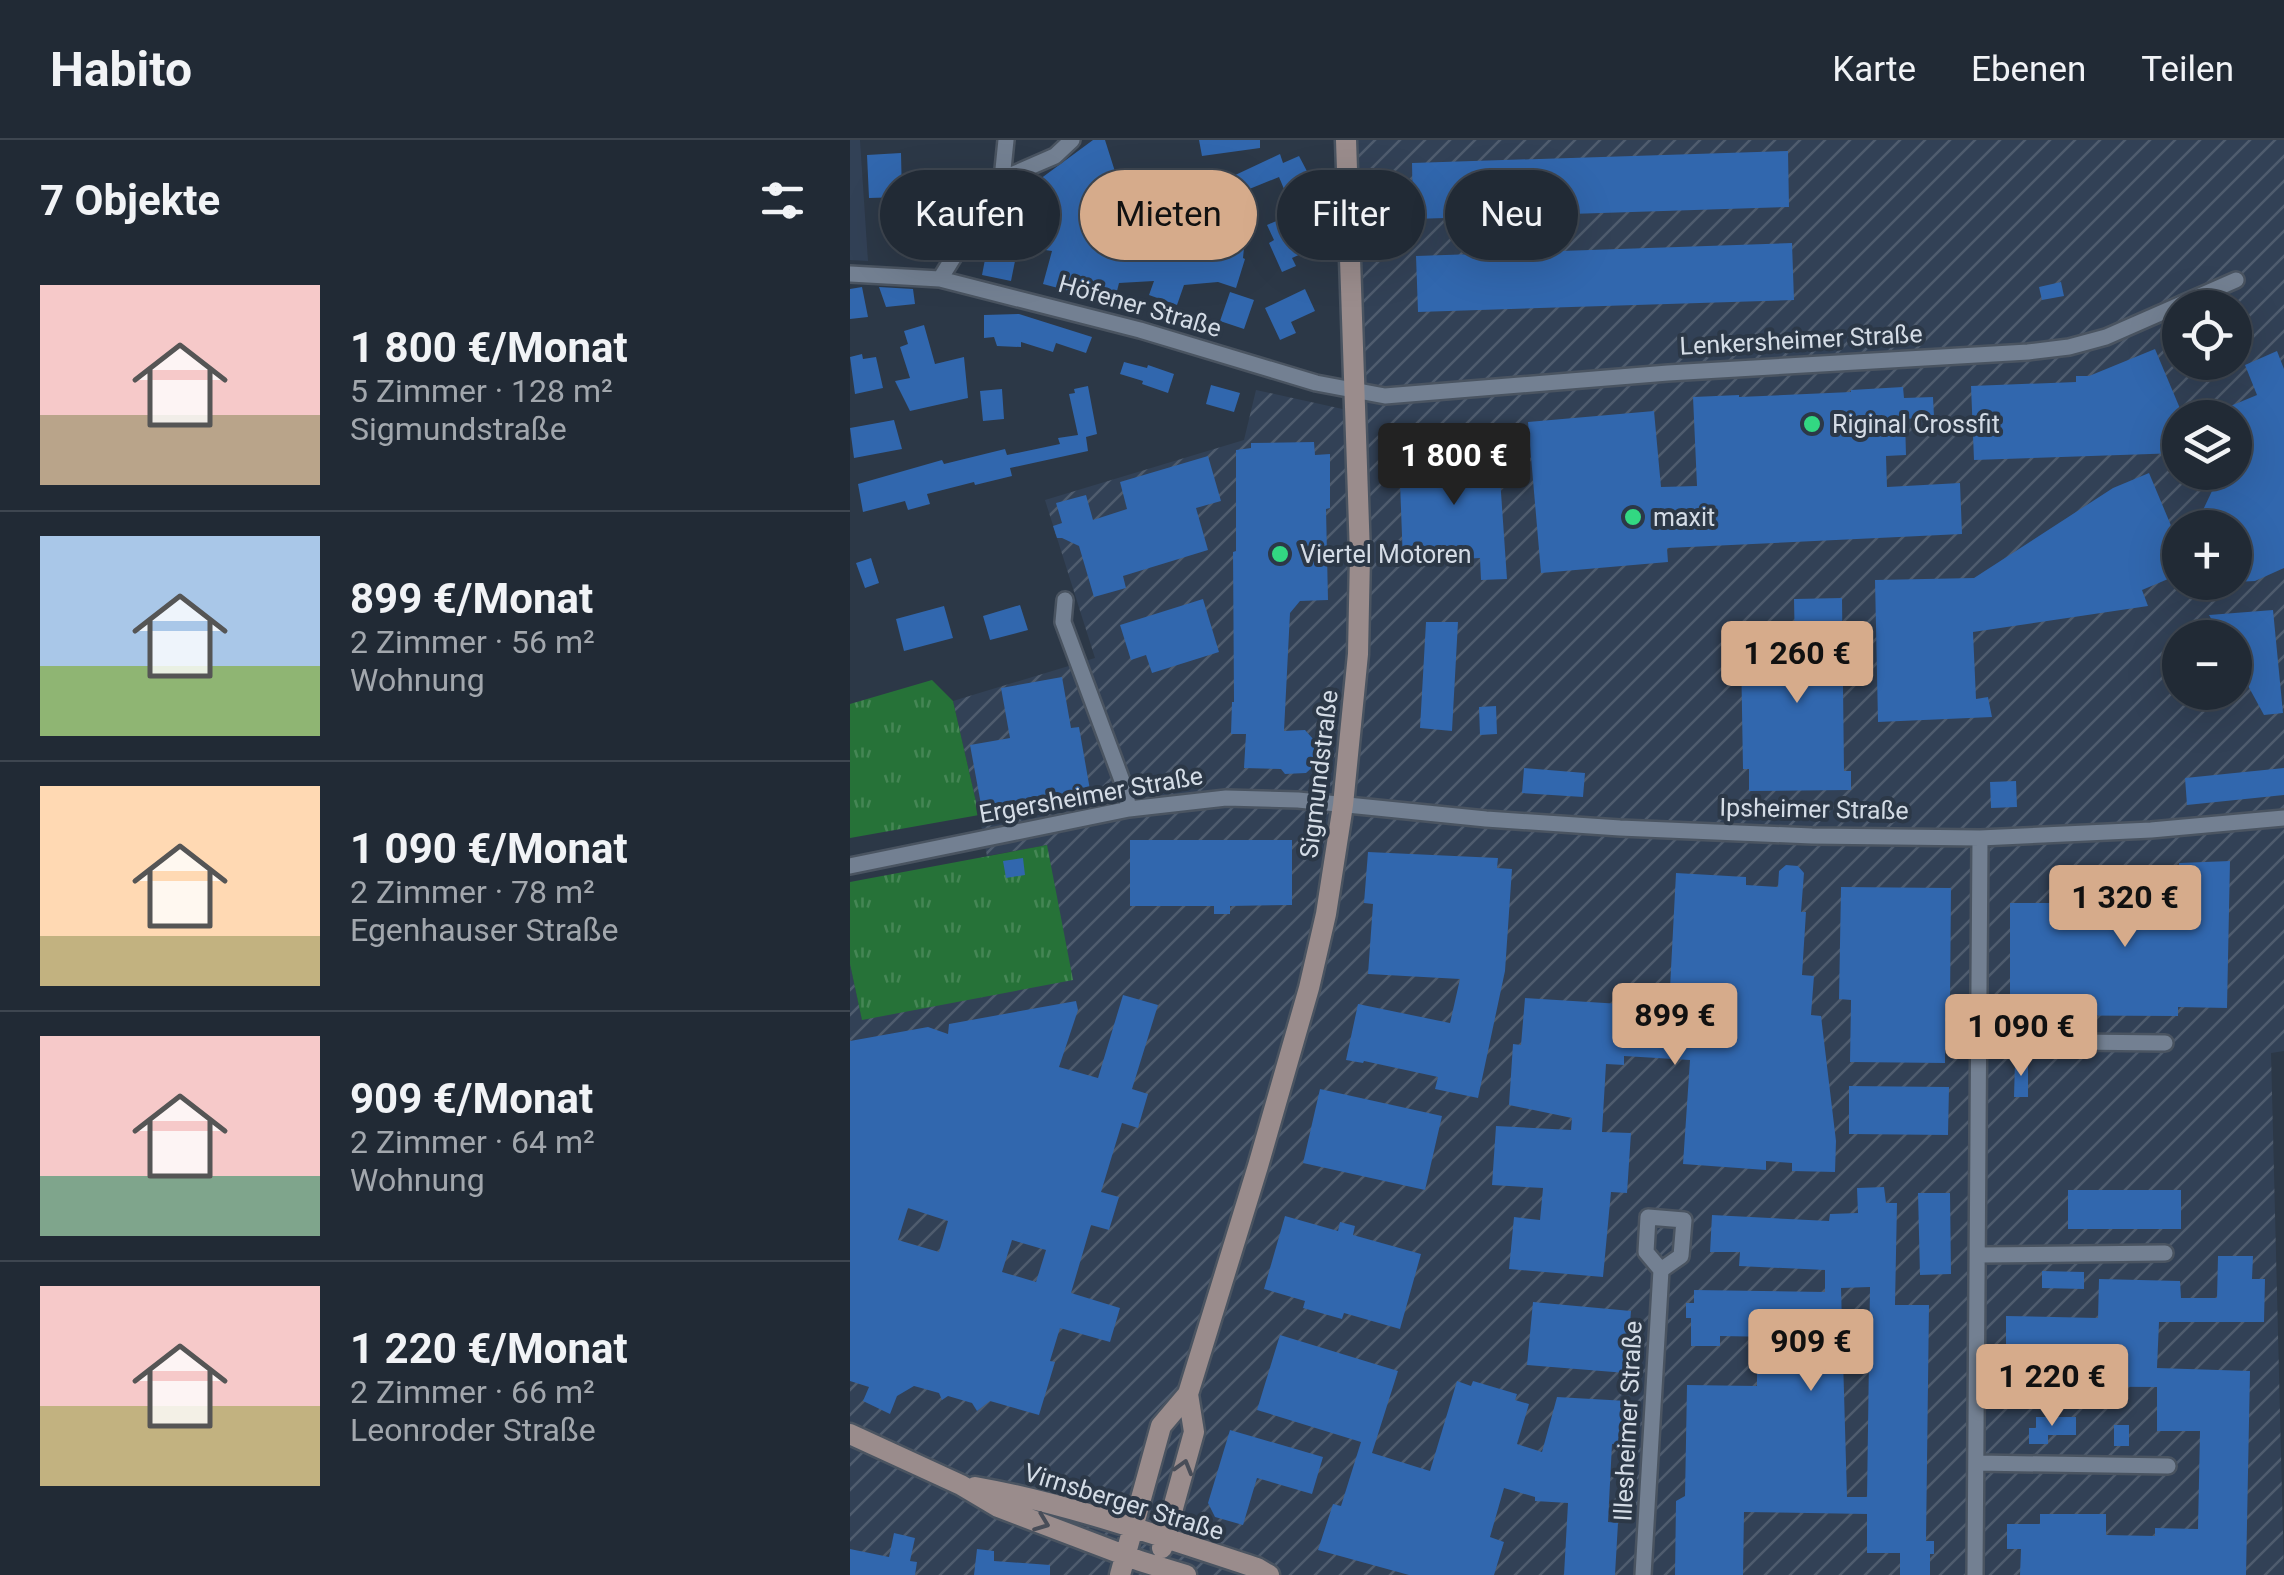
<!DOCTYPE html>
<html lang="de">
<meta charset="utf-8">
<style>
:root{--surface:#212a35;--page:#29323d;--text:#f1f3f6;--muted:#a2a7ad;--line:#3e4650;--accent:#d6ab8b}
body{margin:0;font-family:Roboto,sans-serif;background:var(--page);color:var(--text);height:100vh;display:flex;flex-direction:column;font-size:38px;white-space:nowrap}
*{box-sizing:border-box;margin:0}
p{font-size:32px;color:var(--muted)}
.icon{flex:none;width:55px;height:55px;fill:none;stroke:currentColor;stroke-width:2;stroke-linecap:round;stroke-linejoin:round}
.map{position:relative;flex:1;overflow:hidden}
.details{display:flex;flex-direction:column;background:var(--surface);width:850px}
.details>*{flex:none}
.hud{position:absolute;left:30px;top:30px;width:950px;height:90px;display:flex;gap:20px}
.controls{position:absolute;left:1312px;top:150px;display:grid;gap:20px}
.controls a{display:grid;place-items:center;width:90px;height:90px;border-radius:50%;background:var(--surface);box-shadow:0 10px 40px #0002,0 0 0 2px var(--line);font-size:50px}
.price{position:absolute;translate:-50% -85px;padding:0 22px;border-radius:10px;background:var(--accent);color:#111;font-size:32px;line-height:65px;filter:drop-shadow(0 2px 5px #0008)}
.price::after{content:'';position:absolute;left:50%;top:60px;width:30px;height:22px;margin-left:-15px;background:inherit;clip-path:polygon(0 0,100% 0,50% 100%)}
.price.current{background:#222;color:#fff}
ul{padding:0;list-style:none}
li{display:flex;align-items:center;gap:30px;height:250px;padding:0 40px}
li+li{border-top:2px solid var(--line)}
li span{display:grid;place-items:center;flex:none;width:280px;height:200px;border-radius:0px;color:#555}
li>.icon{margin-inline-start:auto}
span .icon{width:120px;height:120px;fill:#fffc;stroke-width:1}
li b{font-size:42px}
h2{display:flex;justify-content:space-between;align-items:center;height:120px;padding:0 40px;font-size:42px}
.chip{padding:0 35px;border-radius:45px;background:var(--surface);box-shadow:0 10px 40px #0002,0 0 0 2px var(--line);font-size:35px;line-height:90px}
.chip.current{background:var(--accent);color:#111}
header{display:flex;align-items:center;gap:60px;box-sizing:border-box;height:140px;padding:0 50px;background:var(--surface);border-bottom:2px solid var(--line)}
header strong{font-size:48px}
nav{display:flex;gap:55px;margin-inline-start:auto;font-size:35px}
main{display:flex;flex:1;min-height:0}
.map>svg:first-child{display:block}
.built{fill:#324156}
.industrial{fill:url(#industrial-furrows);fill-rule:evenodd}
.grass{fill:url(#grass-tufts)}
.building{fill:#3167ae;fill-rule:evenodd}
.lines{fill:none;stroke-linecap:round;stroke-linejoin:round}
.minor-casing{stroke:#4a5461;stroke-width:20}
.secondary-casing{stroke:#4a5461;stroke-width:25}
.minor{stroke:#738092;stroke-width:15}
.secondary{stroke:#9a8c8c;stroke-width:20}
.oneway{stroke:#484d58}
.poi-dot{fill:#32d882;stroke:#2c3847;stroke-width:4}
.labels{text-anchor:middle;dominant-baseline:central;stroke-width:8;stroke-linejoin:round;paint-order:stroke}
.street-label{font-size:25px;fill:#d4dce6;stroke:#2c3847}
.poi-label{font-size:25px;fill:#d4dce6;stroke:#2c3847;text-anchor:start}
</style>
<header>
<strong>Habito</strong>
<nav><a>Karte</a><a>Ebenen</a><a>Teilen</a></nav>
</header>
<main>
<section class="details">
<h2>7 Objekte<svg class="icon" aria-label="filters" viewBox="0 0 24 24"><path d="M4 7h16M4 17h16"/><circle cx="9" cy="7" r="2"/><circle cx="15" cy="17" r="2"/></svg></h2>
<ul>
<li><span style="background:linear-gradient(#f6c9c9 65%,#b9a48a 0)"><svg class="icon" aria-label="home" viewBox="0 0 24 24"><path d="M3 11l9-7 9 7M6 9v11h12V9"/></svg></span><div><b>1 800 €/Monat</b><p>5 Zimmer · 128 m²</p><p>Sigmundstraße</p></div></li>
<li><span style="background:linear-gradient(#a9c7e8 65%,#8fb573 0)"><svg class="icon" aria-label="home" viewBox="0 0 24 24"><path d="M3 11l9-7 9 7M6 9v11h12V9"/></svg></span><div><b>899 €/Monat</b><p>2 Zimmer · 56 m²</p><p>Wohnung</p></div></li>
<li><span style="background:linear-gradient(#ffd9b3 75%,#c2b280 0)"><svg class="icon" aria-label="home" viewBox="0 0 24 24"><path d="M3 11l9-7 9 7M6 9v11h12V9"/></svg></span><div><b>1 090 €/Monat</b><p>2 Zimmer · 78 m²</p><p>Egenhauser Straße</p></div></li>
<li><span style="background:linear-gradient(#f6c9c9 70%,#7fa58c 0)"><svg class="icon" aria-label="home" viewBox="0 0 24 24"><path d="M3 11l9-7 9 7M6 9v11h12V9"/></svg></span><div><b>909 €/Monat</b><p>2 Zimmer · 64 m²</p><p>Wohnung</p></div></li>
<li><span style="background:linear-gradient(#f6c9c9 60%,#c2b280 0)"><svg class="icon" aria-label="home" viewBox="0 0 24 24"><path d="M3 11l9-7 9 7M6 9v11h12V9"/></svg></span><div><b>1 220 €/Monat</b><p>2 Zimmer · 66 m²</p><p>Leonroder Straße</p></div></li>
</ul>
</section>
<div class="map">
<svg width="1434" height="1435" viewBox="0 0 1434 1435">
<defs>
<pattern id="industrial-furrows" width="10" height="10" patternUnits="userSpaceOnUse" patternTransform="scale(2.5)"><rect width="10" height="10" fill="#324156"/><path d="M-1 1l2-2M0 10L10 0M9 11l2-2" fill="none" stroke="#4f5c6e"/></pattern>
<pattern id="grass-tufts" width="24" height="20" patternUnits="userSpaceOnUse" patternTransform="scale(2.5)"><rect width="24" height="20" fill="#267238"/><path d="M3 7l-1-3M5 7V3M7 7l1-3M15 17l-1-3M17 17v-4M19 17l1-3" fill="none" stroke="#458655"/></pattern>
</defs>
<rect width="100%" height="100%" fill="#2c3847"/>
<path class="built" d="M0,0H10L18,121L0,120Z"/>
<path class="industrial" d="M504,0H1434V911L1421,913L1434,1435H0V824L12,879L197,705L137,716L129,675L103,561L245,518L195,360L394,300L406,250L497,270ZM1330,168H1385V222H1330ZM1330,278H1385V332H1330ZM1330,388H1385V442H1330ZM1330,498H1385V552H1330Z"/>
<path class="grass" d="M82,540L103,561L129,675L0,698V564Z
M197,705L223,840L12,880L0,824V742Z"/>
<path class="building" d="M243,0H255L268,41L292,40L293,75L339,73L340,101L394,108L393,118L395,119L386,148L368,142L334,145L327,165L299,155L304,141L269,143L264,163L193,144L202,111L168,106L161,141L132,135L144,73Z
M349,0H410V8L352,16Z
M938,11L939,67L563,79L562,23Z
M51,13L52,57L19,58L17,15Z
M430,14L433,23L449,16L460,37L434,49L429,37L392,52L393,54L373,64L364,45Z
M65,56L72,88L51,93L44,62Z
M431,79L438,94L452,88L462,109L442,118L446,126L432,132L419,103L424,100L417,85Z
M942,103L944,160L568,172L566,116Z
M1211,142L1214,156L1192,160L1189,147Z
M12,147L18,177L0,179V149Z
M29,147L63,149L65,164L36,167Z
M455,149L465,171L441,182L446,193L430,200L415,168Z
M380,152L404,160L394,189L370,181Z
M169,174L242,197L236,213L206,203L203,212L171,202V207L147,206L144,197L134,198V175Z
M74,185L85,224L114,217L118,258L60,271L45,241L60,238L50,207L58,204L54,191Z
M1305,209L1334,278H1330V313L1124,320L1121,246L1226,242V236H1239Z
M1427,211L1434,229V428L1405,441L1385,442V388H1362L1353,370L1362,351L1385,342V278L1354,277L1407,255L1395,225Z
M12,214L13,219L26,217L33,248L5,254L0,217Z
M274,222L297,228L298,225L324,234L318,253L292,244L293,241L270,234Z
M361,245L390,253L384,272L356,264Z
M238,246L247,294L236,297L238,311L160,328L162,336L125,345L124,342L77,354L80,364L58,370L55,361L13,372L8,344L92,320L94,324L155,309L157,315L210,304L208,298L228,295L219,254L225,253L224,249Z
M1053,247L1054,258L1083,257L1084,277L1055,279L1056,315L1036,316L1037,347L1110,343L1112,394L817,408L818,422L691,433L678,282L804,271L811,347L847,346L843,257L889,255V257L1001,252V250Z
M152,249L154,279L133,281L130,251Z
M44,280L52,309L4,318L0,288Z
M624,301V311L648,309L657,439L631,440L630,418L553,422L549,316L598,313L597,303Z
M464,302L465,315L480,314V368L476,369L478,460L450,461L440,473L434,591L455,590L464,600L465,625L456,633L435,634L431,629L394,628L396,594H381L382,562H384L383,412L386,411V310L401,308V303Z
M358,316L371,361L346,368L358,410L273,436L276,448L244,457L229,406L212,398H207L203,386L212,383L206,363L236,355L243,380L277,369L270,342Z
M1299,333L1330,407V434L1292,450L1298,466L1123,492L1126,559L1138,557L1142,577L1028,582L1025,440L1124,438L1263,348Z
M21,418L29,443L15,448L6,423Z
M992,458L994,631H1001V650L899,651V629H893L891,512L945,511L944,459Z
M353,459L369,512L302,533L296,515L281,520L270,485Z
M170,465L178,490L140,500L133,476Z
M94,466L103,498L54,511L46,479Z
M1423,470L1433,573L1414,575L1385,522V498H1372L1359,475Z
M576,482H608L602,591L570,588Z
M212,537L221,588L229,587L240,650L132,670L120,605L160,598L151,548Z
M646,566L647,594L630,595L629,567Z
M674,628L735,633L733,657L672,653Z
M1434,628V655L1337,665L1335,638Z
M1166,641L1167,667L1141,668L1140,642Z
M280,700H442V765L380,766V774H364V766H280Z
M518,712L648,718L647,728L662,729L655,831L628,958L585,949L588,937L514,921L513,923L496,920L508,864L600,883L610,839L518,834L523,764L514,763Z
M173,718L175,735L156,738L153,721Z
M1380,721L1377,868L1328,867V876L1160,875V763H1258V748H1329V723Z
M936,725L948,726L954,733L951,772H956L952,835L964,836L961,875L971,876L986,1001L985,1032L942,1031V1023L916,1021V1030L833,1024L840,920L774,916V925L756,924L752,992L781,993L777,1053L761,1052L753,1137L659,1129L664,1077L690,1080L693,1048L642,1045L646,986L721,990L722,978L659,965L663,904L671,905L675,858L819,867L826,733L896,737V745L928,747L929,731Z
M991,747L1101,748L1100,864L1095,863V923L1000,922L1001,860L989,859Z
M273,855L308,865L282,949L298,954L288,988L272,983L251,1052L269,1057L259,1090L241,1085L221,1153L270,1168L260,1202L210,1188L200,1221L205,1222L189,1275L140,1261L127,1271L122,1263L98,1256L92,1260L89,1253L64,1246L47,1256L40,1274L13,1261L19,1247L0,1241V901L78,887L98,894L99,884L226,861L228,870L209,927L248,938ZM58,1068L98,1081L89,1112L48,1100ZM162,1100L196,1110L186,1142L152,1132Z
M1165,921L1178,922V957H1164Z
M999,946L1099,947L1098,995L999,994Z
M470,949L592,976L575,1050L453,1023Z
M1034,1047L1036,1063H1047L1045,1165H1079L1076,1401H1084V1414H1080V1435H1050V1413H1017V1374L894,1372L893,1435H825L826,1361L835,1356L837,1245L907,1246V1228H925L926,1197L870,1196V1206H841V1178H836V1163H844V1150L975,1152V1130L889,1126L890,1112H860L862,1075L979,1081L980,1074L1008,1073L1007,1048ZM1020,1147L1017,1357H997L991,1148Z
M1218,1050H1331V1089H1218Z
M1068,1053H1100L1101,1134L1070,1135Z
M435,1076L488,1091L490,1082L505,1086L503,1095L571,1114L550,1189L494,1173L492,1179L453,1168L455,1161L414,1149Z
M1368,1116H1403L1402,1139H1415L1414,1182H1309L1307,1228L1400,1231L1396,1435H1170L1171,1409H1157V1384H1190V1374H1256V1395L1305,1396V1388L1348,1389L1350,1291H1307V1247L1159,1246L1160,1227H1156V1176L1248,1178L1249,1139L1330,1141L1331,1158H1367Z
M1192,1131L1234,1132V1149L1192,1148Z
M683,1162L781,1171L776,1233L677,1225Z
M430,1195L548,1231L522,1313L580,1331L607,1241L621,1246L623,1241L667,1254L665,1260L679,1264L667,1304L692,1312L707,1257L777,1261L774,1305L762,1304L758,1382L768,1383L765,1435H714L718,1363L685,1361V1357L654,1348L640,1397L654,1402L644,1435H559L468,1410L483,1364L491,1366L511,1302L407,1270Z
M1186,1277H1226V1295H1198V1304H1179V1288H1186Z
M1264,1285H1279V1306H1264Z
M380,1290L473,1317L462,1354L407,1338L393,1385L365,1377L358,1363Z
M44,1393L65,1398L60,1421L67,1422L65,1435H0V1409L39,1417Z
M127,1409L144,1411V1421L200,1425V1435H124Z"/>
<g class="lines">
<g class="minor-casing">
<path id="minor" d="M152,39L205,16L222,0
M0,134L90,139L290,190L466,243L535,256L818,233L1178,212L1219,207L1256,197L1386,140
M90,139L152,39L156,0
M215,460L213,482L274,646L279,669
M0,726L279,669L376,658L448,660L636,679L770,688L962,696L1130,698L1301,690L1434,678
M1130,901L1315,903
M1129,1115L1315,1113
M1127,1323L1318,1326
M793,1435L811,1130L796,1112L798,1077L834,1080L831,1116L811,1130
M1125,1435L1130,698"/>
</g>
<g class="secondary-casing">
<path id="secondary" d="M0,1294L111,1345L148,1367L290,1421L336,1435
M125,1347C221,1364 314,1398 407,1428L419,1435
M312,1408L344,1292L338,1254
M270,1435L311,1286L338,1254L408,1026L459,848L476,774L493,665L508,514L510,415L496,0"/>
</g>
<use href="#minor" class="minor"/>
<use href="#secondary" class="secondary"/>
</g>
<defs><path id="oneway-chevron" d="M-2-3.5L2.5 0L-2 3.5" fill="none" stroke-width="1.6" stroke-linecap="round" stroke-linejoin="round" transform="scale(2.5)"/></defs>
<g class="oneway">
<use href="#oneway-chevron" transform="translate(334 1327) rotate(-74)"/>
<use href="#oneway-chevron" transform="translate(192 1383) rotate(21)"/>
</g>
<g class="poi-dot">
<circle cx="962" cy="284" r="10"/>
<circle cx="783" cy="377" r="10"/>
<circle cx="430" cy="414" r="10"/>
</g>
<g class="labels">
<g class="street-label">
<text transform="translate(290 166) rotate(16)">Höfener Straße</text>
<text transform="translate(951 200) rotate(-3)">Lenkersheimer Straße</text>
<text transform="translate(469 634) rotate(-83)">Sigmundstraße</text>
<text transform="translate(241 655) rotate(-10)">Ergersheimer Straße</text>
<text transform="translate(964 669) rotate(1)">Ipsheimer Straße</text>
<text transform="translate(778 1281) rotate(-87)">Illesheimer Straße</text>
<text transform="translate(274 1362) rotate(17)">Virnsberger Straße</text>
</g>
<g class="poi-label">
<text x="982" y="284">Riginal Crossfit</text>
<text x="803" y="377">maxit</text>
<text x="450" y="414">Viertel Motoren</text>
</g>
</g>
</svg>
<div class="controls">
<a><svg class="icon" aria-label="locate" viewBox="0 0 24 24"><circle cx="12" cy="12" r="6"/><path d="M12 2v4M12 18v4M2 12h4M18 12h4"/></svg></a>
<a><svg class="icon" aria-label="layers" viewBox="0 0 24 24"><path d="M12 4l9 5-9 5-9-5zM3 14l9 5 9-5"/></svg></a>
<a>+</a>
<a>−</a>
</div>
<b class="price current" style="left:604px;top:368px">1 800 €</b>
<b class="price" style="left:947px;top:566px">1 260 €</b>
<b class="price" style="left:1275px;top:810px">1 320 €</b>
<b class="price" style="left:825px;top:928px">899 €</b>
<b class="price" style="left:1171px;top:939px">1 090 €</b>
<b class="price" style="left:961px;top:1254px">909 €</b>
<b class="price" style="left:1202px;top:1289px">1 220 €</b>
<div class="hud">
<a class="chip">Kaufen</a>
<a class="chip current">Mieten</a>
<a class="chip">Filter</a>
<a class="chip">Neu</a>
</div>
</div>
</main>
